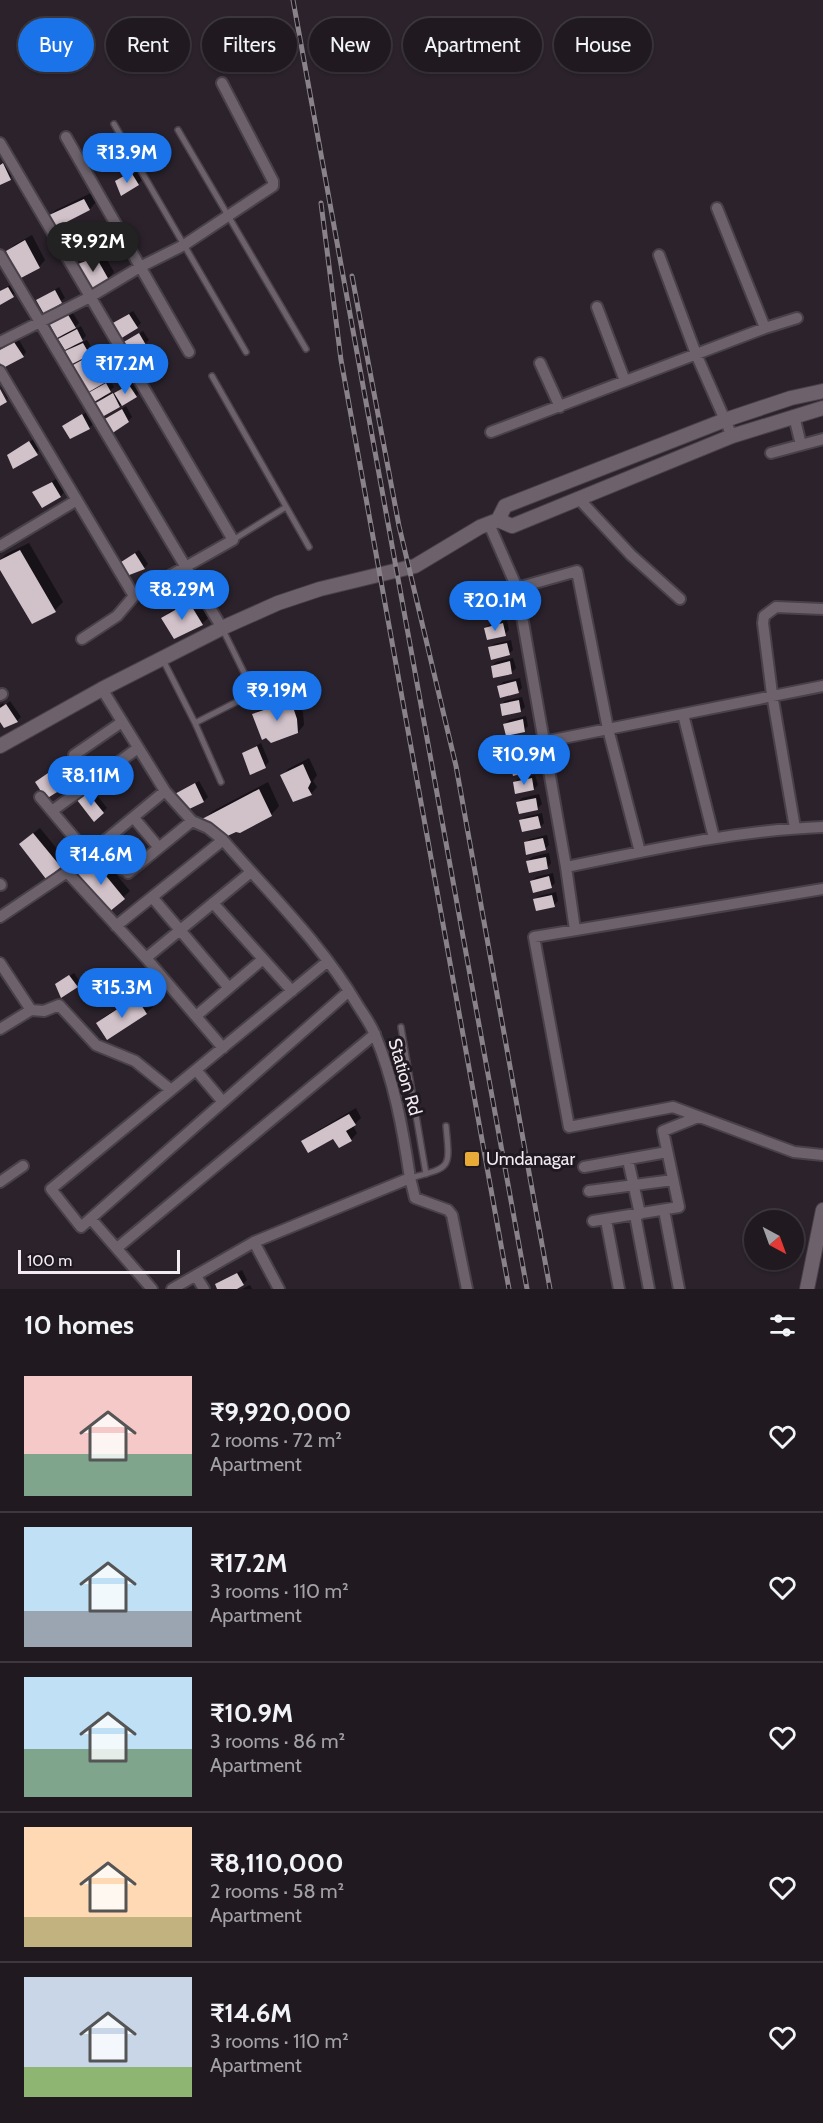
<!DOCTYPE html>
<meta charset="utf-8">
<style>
:root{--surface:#201a20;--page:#282329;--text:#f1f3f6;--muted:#a2a1a5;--line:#3d383e;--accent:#1a73e8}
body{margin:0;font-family:Cabin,sans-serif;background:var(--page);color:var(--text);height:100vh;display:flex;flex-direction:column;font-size:22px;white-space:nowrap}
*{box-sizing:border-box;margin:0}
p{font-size:20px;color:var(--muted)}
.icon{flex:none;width:33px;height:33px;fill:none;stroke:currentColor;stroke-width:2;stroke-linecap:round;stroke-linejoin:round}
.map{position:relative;height:1289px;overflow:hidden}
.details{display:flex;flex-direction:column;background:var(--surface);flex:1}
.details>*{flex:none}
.banner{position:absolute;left:18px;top:18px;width:788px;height:54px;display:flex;gap:12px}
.needle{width:39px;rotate:139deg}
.fabs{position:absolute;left:744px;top:1210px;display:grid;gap:12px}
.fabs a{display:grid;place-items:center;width:60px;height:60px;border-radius:50%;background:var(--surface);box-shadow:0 2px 4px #0004,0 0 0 2px var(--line);font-size:30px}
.scale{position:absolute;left:18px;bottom:15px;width:162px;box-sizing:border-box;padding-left:6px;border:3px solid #f2ecf2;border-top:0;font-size:16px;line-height:21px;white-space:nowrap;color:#f2ecf2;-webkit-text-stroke:4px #211921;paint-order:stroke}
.price{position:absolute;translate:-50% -51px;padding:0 14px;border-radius:21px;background:var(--accent);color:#fff;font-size:20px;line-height:39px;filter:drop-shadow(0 2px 3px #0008)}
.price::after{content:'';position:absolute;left:50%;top:36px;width:18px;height:14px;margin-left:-9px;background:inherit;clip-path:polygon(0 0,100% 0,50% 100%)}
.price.on{background:#222;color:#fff}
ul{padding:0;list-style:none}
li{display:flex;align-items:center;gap:18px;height:150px;padding:0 24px}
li+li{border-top:2px solid var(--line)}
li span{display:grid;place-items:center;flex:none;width:168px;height:120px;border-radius:0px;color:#555}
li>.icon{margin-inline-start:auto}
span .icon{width:72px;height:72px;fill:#fffc;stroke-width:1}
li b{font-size:26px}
h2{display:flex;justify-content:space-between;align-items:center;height:72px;padding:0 24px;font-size:26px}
.pill{padding:0 21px;border-radius:27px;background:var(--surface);box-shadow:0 2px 4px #0004,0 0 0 2px var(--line);font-size:21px;line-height:54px}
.pill.on{background:var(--accent);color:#fff}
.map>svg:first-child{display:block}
.shadow{fill:#0007}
.building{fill:#d1c1c8}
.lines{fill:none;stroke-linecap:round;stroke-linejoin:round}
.lane-casing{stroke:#494149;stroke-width:8}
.street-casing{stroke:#494149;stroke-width:14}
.secondary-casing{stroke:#494149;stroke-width:16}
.lane{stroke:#6d626c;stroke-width:5}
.street{stroke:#6d626c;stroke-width:10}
.secondary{stroke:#6d626c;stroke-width:14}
.rail-casing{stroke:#898289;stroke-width:5}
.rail{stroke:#211921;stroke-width:3;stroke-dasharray:9;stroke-linecap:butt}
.poi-dot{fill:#e9ab38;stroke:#211921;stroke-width:2}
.labels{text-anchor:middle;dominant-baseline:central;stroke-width:6;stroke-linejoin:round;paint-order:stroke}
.street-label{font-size:18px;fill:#f2ecf2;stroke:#211921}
.poi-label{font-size:18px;fill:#f2ecf2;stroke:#211921;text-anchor:start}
</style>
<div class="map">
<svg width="823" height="1289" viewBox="0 0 823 1289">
<rect width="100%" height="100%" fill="#2b222b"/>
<path class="shadow" d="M7,160L14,175L0,183V164Z
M136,170L142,180L138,184L116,182Z
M91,193L96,202L90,209L56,226L49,216L56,210Z
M32,235L45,260L39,267L8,251L14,245Z
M102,251L114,272L108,279L80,265L86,258Z
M12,284L17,292L0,303V291Z
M59,287L65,298L44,312L38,301Z
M71,310L79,323L71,331L81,326L86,336L78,344L87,340L109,377L101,385L111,381L114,387L105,396L117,391L118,392L134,382L140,392L136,396L119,406L96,404L105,395L94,400L75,365L82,358L67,352L74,345L59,339L66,332L51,324Z
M133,311L141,323L137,327L117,321Z
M143,331L149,340L145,344L124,343Z
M19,340L26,352L23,356L0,360V350Z
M4,385L10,397L7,399L1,387Z
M126,406L132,417L128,421L105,420Z
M87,412L93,424L89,428L63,426Z
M34,439L40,449L37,453L13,452Z
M56,479L64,492L61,496L34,492Z
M29,543L63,602L55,610L0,567V560L6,554Z
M139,550L148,564L144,568L123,561Z
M196,597L208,618L202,624L163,619L169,612Z
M507,620L509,630L505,634L486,628L490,624Z
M511,640L513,650L509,654L490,648L494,644Z
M513,658L516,668L512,672L492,666L496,662Z
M520,678L522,688L518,692L499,686L503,682Z
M297,695L303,712L304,725L298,732L254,715L260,708Z
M522,697L525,707L521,711L501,705L505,701Z
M10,701L21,717L17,721L0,720V705L3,703L4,706Z
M526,716L528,726L524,730L505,724L509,720Z
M529,735L531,745L527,749L508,743L512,739Z
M261,743L269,762L265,766L244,753Z
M533,756L535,766L531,770L512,764L516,760Z
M309,758L317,775L313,781L317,787L311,794L282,776L288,769Z
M56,768L65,783L47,797L37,782Z
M535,775L538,785L534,789L514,783L518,779Z
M199,781L208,797L204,801L185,809L174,796Z
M268,782L279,806L271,815L204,819L213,811Z
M92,789L107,808L103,812L83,796Z
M539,794L542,804L538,808L518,802L522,798Z
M542,813L544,823L540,827L521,821L525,817Z
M40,828L66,860L60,866L27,838Z
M547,835L549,845L545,849L526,843L530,839Z
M549,853L551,863L548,867L528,861L532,857Z
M100,855L130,891L109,910L85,867Z
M553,873L555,883L551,887L532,881L536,877Z
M556,892L558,901L554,905L535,900L539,896Z
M74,973L80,982L77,986L59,983Z
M143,992L153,1007L146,1013L108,1038L98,1023L104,1017Z
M356,1108L361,1118L353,1126L357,1133L351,1140L333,1137L303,1142L310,1135Z
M242,1270L247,1280L243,1284L217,1285Z
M250,1285L252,1289H242Z"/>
<path class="building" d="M3,163L11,180L0,185V165Z
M131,172L139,185L121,196L115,181Z
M84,199L90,210L55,228L47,216Z
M25,240L40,268L19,279L6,251Z
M96,257L109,280L91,289L78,264Z
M8,287L14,297L0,305V291Z
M55,290L62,303L44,314L36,300Z
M67,313L76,328L57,338L49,323Z
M129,314L138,328L120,339L111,324Z
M77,329L83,341L65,350L58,339Z
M139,333L146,345L129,354L122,343Z
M14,342L24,357L3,368L0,363V350Z
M83,343L90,355L72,364L65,351Z
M91,355L100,370L90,376L100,371L106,382L87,393L73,365Z
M106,383L111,392L94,402L88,393Z
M129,385L137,397L122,406L114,393Z
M0,389L7,402L0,406Z
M113,393L120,407L102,417L94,404Z
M122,409L129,422L111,434L103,420Z
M82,414L90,429L70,439L62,426Z
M29,441L38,455L13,469L7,455Z
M52,482L61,497L42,508L32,492Z
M20,550L56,612L32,624L0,570V560Z
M135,553L145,569L124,577L118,564Z
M189,602L203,625L174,639L161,618Z
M503,623L506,636L487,640L484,628Z
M507,643L510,655L491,660L488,647Z
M510,661L512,674L493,678L491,666Z
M516,681L519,693L500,698L497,686Z
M519,700L521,712L502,716L500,704Z
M291,701L297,719L298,733L271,743L266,738L262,740L252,714Z
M6,704L18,722L4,728L0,722V708Z
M523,719L525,732L506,736L503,724Z
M525,738L528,750L509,754L506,742Z
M257,746L266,768L250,775L242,753Z
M529,759L532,771L513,776L510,764Z
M303,764L311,782L308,788L312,795L293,802L280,775Z
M51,771L62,789L46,799L35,782Z
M532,778L534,790L515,794L513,782Z
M195,783L204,802L185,811L171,796Z
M259,789L272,816L240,833L236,832L223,838L208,827L202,819Z
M87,792L104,813L94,822L77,800Z
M536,798L538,810L519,814L516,802Z
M538,816L541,828L522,832L519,820Z
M33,833L61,867L46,879L19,844Z
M543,838L546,850L526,855L524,842Z
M546,857L548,869L529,873L526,861Z
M93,860L125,899L109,912L77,873Z
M549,876L552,888L533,893L530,881Z
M552,895L555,907L536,911L533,899Z
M69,975L78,987L61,998L55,984Z
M136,997L147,1014L107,1040L96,1023Z
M349,1114L356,1125L346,1131L352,1141L339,1148L333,1139L308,1153L301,1141Z
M237,1273L244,1285L237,1289H217L215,1284Z"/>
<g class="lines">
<g class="lane-casing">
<path id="lane" d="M114,124L246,352
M178,130L306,349
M212,376L309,547
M233,540L286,507
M163,660L195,723L254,693L223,630
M254,693L276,694L284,699
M195,723L221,782
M401,1027L426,1174
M410,1178C452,1167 450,1169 446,1126"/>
</g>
<g class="street-casing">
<path id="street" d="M66,137L189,352
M0,143L233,540L134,596L117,616L82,639
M717,208L765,328
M0,255L222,628
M659,255L696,354L732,436
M597,307L625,381
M0,342L90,297L140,267L184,245L273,186V181L222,83
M540,363L560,407
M0,371L134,596
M794,416L801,445
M491,432L765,328L797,318
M771,453L823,439
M578,498L631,555L680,599
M489,524L517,588L566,867L575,930
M0,546L77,500
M517,588L577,571L608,729L640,852
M102,689L165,791L192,821L208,828L223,840C269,893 321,943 357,1004C363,1014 371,1024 375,1035C394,1080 403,1130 410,1178
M0,695L2,694
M683,714L714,838
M543,742L823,686
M74,755L122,722
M40,797L88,854
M52,811L138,748
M134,818L155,843
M795,828L772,694L763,623L764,616L776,607L823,609
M102,843L123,870
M566,867C651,850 736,830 823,827
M67,872L146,958L223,1048
M128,873L192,821
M0,884L1,885
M823,889L534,937L569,1127L673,1107L794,1152L823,1155
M152,897L229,988
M213,903L292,991
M0,917L67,872L165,791
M116,926L223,840
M146,958L251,872
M328,961L51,1189L81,1227L349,991
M0,963L31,1010
M196,1016L263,959
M0,1029L31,1010L44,1011L59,1005L96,1045L135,1061L171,1090
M196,1070L223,1102
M628,1160L640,1214
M584,1167L667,1152
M0,1182L23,1166
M589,1191L673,1180
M664,1210L679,1289
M635,1215L649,1289
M91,1219L152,1289
M606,1220L619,1289
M593,1221L679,1207L663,1131L698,1117
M254,1242L279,1289
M117,1248L375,1034
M196,1276L204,1289
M172,1289L254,1242L410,1178L415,1198L448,1210L452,1215L467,1289"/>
</g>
<g class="secondary-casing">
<path id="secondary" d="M498,520L512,526L732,436L823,408
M0,746L102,689L222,628L278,603L320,589L415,566L480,527L498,520L505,506L725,420L791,398L823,391
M807,1289L823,1210"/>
</g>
<use href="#lane" class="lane"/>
<use href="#street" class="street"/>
<use href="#secondary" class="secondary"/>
<g class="rail-casing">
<path id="rail" d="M293,0L527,1289
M321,203L341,360L509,1289
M352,276L399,526L456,766L550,1289"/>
</g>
<use href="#rail" class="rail"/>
</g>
<rect class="poi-dot" x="464" y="1151" width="16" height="16" rx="3"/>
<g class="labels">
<g class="street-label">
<text transform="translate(405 1077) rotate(74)">Station Rd</text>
</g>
<g class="poi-label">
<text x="486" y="1159">Umdanagar</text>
</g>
</g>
</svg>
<div class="fabs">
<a><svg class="needle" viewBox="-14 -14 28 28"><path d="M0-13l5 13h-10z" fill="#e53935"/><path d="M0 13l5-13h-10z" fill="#a2a1a5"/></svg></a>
</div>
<div class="scale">100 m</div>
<b class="price" style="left:127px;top:184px">₹13.9M</b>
<b class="price on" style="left:93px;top:273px">₹9.92M</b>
<b class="price" style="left:125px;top:395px">₹17.2M</b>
<b class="price" style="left:182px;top:621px">₹8.29M</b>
<b class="price" style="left:495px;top:632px">₹20.1M</b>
<b class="price" style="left:277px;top:722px">₹9.19M</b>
<b class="price" style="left:524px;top:786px">₹10.9M</b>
<b class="price" style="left:91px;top:807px">₹8.11M</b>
<b class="price" style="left:101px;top:886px">₹14.6M</b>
<b class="price" style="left:122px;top:1019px">₹15.3M</b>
<div class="banner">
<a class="pill on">Buy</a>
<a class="pill">Rent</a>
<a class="pill">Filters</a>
<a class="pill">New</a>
<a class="pill">Apartment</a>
<a class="pill">House</a>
</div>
</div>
<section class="details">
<h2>10 homes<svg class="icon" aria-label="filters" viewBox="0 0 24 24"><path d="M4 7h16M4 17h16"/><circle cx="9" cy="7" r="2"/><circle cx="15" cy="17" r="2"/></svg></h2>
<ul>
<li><span style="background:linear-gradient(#f6c9c9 65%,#7fa58c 0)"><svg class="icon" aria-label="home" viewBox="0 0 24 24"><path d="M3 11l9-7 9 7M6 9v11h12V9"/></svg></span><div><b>₹9,920,000</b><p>2 rooms · 72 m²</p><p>Apartment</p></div><svg class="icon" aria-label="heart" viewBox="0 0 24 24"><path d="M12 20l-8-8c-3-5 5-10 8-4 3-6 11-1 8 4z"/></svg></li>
<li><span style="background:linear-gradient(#bfe0f5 70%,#9aa5b1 0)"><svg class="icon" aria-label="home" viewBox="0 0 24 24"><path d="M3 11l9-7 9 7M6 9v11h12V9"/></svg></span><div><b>₹17.2M</b><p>3 rooms · 110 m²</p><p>Apartment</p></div><svg class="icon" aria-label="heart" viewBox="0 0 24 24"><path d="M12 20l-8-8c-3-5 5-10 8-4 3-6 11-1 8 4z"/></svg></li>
<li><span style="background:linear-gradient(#bfe0f5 60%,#7fa58c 0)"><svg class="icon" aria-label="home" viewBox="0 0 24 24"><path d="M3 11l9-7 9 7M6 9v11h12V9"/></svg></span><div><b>₹10.9M</b><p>3 rooms · 86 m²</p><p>Apartment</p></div><svg class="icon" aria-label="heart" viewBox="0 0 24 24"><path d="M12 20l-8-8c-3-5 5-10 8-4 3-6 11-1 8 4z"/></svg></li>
<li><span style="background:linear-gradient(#ffd9b3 75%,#c2b280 0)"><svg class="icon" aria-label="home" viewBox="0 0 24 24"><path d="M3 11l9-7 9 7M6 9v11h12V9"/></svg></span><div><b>₹8,110,000</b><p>2 rooms · 58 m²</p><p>Apartment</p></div><svg class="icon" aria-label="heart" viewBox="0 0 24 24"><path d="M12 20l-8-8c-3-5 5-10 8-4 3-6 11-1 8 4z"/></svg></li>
<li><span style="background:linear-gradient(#c9d6e8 75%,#8fb573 0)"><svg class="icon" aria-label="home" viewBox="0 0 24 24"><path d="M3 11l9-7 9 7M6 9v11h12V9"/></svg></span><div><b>₹14.6M</b><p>3 rooms · 110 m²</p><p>Apartment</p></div><svg class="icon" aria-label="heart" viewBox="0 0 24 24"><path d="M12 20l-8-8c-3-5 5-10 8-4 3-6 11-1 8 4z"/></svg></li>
</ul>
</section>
